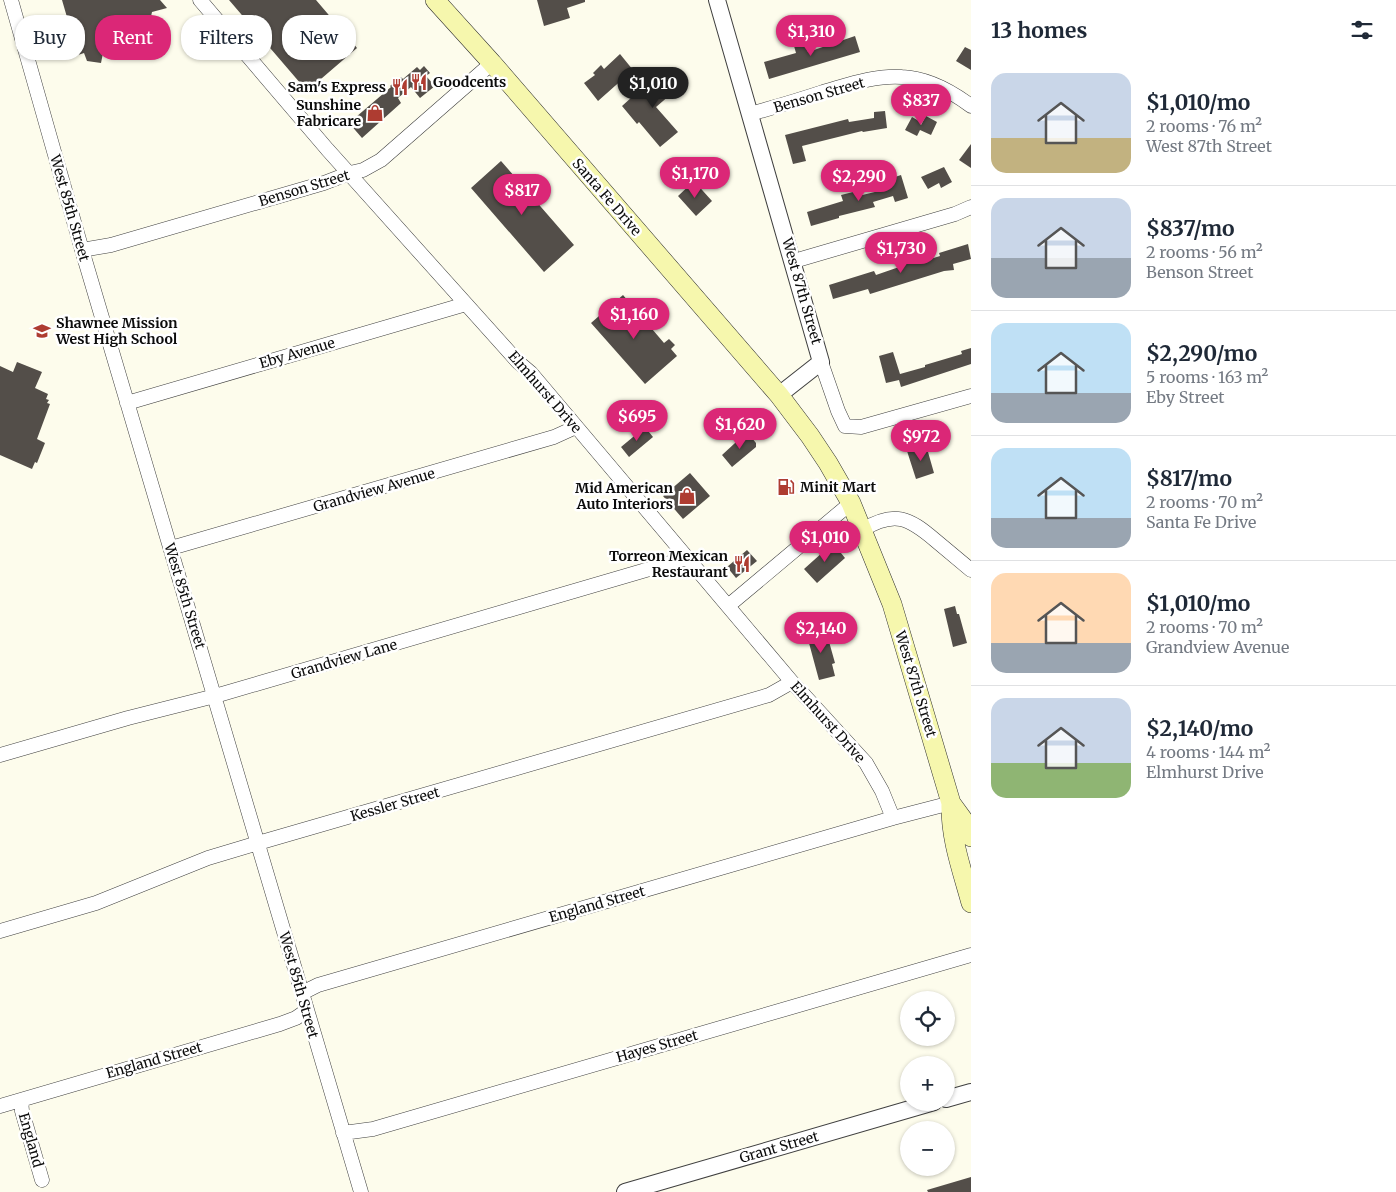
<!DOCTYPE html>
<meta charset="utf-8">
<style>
:root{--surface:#fff;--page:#f2f2f3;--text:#1f2937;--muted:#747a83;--line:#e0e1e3;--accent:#db2777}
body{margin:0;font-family:Merriweather,serif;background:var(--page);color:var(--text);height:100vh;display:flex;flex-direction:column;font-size:19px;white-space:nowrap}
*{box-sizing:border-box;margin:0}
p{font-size:16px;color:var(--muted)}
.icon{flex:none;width:28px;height:28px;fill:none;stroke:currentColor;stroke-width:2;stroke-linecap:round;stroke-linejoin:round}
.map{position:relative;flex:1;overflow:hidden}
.side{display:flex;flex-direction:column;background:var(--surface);width:425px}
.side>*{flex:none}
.banner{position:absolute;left:15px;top:15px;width:475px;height:45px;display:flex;gap:10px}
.controls{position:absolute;left:900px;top:991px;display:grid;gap:10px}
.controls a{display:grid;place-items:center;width:55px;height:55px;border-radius:50%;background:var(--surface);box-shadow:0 1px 4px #0004;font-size:25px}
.price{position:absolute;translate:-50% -42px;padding:0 11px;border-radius:18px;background:var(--accent);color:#fff;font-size:16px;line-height:32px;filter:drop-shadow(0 1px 2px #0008)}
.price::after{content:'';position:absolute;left:50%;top:30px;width:15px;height:11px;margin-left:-8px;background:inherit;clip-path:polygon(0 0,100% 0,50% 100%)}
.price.active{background:#222;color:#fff}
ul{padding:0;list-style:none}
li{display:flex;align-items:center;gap:15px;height:125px;padding:0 20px}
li+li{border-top:1px solid var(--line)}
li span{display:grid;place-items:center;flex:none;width:140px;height:100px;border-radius:15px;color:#555}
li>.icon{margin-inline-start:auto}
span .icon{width:60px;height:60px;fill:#fffc;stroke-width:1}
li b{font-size:21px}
h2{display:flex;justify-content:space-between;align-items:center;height:60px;padding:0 20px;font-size:21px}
.chip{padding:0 18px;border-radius:20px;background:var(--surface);box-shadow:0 1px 4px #0004;font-size:18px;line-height:45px}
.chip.active{background:var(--accent);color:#fff}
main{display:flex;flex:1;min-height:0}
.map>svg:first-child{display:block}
.building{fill:#534e49}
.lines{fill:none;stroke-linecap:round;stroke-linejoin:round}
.minor-casing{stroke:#3f3f3f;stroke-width:15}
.tertiary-casing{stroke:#3f3f3f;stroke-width:18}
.secondary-casing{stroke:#2e2e2e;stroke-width:20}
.minor{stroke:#fff;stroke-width:14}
.tertiary{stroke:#fff;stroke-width:16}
.secondary{stroke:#f6f7ad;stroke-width:19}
.labels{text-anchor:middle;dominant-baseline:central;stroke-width:5;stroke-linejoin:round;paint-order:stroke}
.poi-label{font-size:14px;font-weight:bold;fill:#0c0c0c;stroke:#fff;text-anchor:end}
.street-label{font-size:14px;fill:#0c0c0c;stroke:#fff}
</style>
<main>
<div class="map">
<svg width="971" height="1192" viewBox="0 0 971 1192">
<rect width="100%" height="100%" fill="#fdfcec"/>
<path class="building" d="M62,0H160L167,8L152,12L150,21L122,29L132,40L104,48L101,63L87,61L84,53L78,55Z
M229,0H316L357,48L307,91Z
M537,0H585V2L567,8L570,18L544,26Z
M855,36L860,52L769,79L764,62L796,53L794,46L805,43L808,52Z
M965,47L971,50V70L956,61Z
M620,54L633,70L598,101L584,83L595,75L593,73L601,65L604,69Z
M424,66L430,73L426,76L435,86L420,98L411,87L398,98L401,103L362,138L349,123L391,87L390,86L401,77L403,79L417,67L420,70Z
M661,71L677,89L656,107L678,132L660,147L639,122L637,124L622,106Z
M885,111L887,128L863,132L862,131L802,146L806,161L793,164L785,135L848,119L849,122L874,118V112Z
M926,116L937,122L931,135L920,130L917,136L905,130L912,117L919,121L921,125Z
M971,144V168L959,160Z
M501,161L574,245L544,272L471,188Z
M944,167L952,182L941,188L939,183L928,189L921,177Z
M901,175L908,198L895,202L893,196L873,202L875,207L839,216V218L811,226L807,212L843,201L841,195L857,191L858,196L879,191L878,186L890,183L889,179Z
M694,181L712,201L696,216L678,196Z
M968,244L971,259L953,264L954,270L944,271L870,294L868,289L833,299L829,285L874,271L876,275L902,266L901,263L913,260L914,264L940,256L939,253Z
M623,295L664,343L669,339L675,345L671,349L677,356L645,384L591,323Z
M971,348V364L901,387L899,380L886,383L879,356L893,352L900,374L925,367V365L962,354L961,351Z
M17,362L42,372L35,388L48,394L46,399L49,400L47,403L50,404L37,439L45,443L37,463L35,462L32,469L0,455V366L13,372Z
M645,427L653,437L629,457L621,447Z
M747,432L756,443V447L732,467L722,455Z
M926,445L934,473L916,479L907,451Z
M690,473L710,496L683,519L663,496Z
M833,543L845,558L817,583L804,569Z
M747,550L757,561L736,578L727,567Z
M955,606L957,614H959L967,643L953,647L944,609Z
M821,627L825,639L828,638L835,663L832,664L835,676L819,680L806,632Z
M971,1177V1192H928L927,1190Z"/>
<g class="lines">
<g class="minor-casing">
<path id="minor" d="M11,0L82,250L361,1192
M200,0L327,149L518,362L531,373L792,682L866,763L882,791L893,818
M750,114C775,107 799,100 823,92C848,85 875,75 902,77C927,78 951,91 971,106
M82,250L111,245L324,183L350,173L363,170L381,160L492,63
M794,261L955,214L971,207
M821,362L838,411L845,426L861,427L971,396
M127,403L466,304
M862,530C895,510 909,518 935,540C947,550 959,560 971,570
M171,548L554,437L576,427
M728,606L851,503
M0,755L128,718L215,696L687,558
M0,931L96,903L208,858L258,843L769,695L792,682
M302,993L318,985L893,818L951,803
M21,1100L22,1111L42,1180
M0,1106L280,1024L296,1018L306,1011
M343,1133L373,1129L971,955"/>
</g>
<g class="tertiary-casing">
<path id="tertiary" d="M717,0L821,362L779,395
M946,1099L971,1092
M625,1192L934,1102"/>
</g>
<g class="secondary-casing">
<path id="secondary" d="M435,0L492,63L779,395L810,436L828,463L851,503L862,530L892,604L951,803C950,838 962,870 971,903
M951,803L964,821L971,837"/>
</g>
<use href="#minor" class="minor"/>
<use href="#tertiary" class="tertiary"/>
<use href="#secondary" class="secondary"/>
</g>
<defs>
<g id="restaurant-bare" transform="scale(1.35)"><path d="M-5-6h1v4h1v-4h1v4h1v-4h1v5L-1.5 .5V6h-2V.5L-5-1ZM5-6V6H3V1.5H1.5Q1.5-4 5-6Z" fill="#ae3c31" stroke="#fff" stroke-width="2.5" paint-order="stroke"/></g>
<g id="shop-bare" transform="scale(1.35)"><path d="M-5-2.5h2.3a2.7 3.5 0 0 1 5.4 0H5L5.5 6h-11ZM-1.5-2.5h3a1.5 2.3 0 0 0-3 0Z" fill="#ae3c31" stroke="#fff" stroke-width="2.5" paint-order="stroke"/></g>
<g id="school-bare" transform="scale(1.35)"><path d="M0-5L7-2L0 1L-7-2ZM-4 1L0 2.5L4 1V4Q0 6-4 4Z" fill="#ae3c31" stroke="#fff" stroke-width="2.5" paint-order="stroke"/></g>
<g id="fuel-bare" transform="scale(1.35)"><path d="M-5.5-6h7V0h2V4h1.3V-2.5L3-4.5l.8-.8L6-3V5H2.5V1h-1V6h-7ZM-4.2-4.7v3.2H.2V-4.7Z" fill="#ae3c31" stroke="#fff" stroke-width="2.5" paint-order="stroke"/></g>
</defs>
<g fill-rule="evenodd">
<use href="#restaurant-bare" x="419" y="82"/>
<use href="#restaurant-bare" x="400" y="87"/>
<use href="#shop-bare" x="375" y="113"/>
<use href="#school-bare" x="42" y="331"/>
<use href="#fuel-bare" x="786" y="487"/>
<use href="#shop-bare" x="687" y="496"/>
<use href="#restaurant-bare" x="742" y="564"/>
</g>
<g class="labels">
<g class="poi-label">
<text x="433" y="82" text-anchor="start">Goodcents</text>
<text x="386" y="87">Sam's Express</text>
<text x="361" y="105">Sunshine<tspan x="361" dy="16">Fabricare</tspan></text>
<text x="56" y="323" text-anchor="start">Shawnee Mission<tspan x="56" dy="16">West High School</tspan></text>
<text x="800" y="487" text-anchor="start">Minit Mart</text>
<text x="673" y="488">Mid American<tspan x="673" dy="16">Auto Interiors</tspan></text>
<text x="728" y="556">Torreon Mexican<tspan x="728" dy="16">Restaurant</tspan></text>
</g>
<g class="street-label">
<text transform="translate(819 95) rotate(-16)">Benson Street</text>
<text transform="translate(304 188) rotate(-17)">Benson Street</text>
<text transform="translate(607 197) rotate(49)">Santa Fe Drive</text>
<text transform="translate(70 208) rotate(74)">West 85th Street</text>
<text transform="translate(802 291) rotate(74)">West 87th Street</text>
<text transform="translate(297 353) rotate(-16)">Eby Avenue</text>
<text transform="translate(545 392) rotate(49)">Elmhurst Drive</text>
<text transform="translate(374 490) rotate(-16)">Grandview Avenue</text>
<text transform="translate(185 596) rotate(73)">West 85th Street</text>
<text transform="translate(344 659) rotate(-16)">Grandview Lane</text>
<text transform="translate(916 684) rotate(73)">West 87th Street</text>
<text transform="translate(828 722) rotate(48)">Elmhurst Drive</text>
<text transform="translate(395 804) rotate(-16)">Kessler Street</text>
<text transform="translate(597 904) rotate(-16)">England Street</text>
<text transform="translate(299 985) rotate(74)">West 85th Street</text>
<text transform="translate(657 1046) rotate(-16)">Hayes Street</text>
<text transform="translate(154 1060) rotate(-16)">England Street</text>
<text transform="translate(31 1140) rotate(74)">England</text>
<text transform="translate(779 1147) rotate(-16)">Grant Street</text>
</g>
</g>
</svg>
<div class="controls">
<a><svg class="icon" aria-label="locate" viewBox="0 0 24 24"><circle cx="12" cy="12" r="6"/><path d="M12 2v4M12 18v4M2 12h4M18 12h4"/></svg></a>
<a>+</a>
<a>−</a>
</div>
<b class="price" style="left:811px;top:57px">$1,310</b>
<b class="price active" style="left:653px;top:109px">$1,010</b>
<b class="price" style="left:921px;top:126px">$837</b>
<b class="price" style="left:695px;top:199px">$1,170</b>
<b class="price" style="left:859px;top:202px">$2,290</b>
<b class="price" style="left:522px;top:216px">$817</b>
<b class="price" style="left:901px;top:274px">$1,730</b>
<b class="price" style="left:634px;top:340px">$1,160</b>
<b class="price" style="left:637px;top:442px">$695</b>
<b class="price" style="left:740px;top:450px">$1,620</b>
<b class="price" style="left:921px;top:462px">$972</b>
<b class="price" style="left:825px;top:563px">$1,010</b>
<b class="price" style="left:821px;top:654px">$2,140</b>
<div class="banner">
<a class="chip">Buy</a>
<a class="chip active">Rent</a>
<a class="chip">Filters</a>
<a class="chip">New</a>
</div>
</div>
<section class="side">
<h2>13 homes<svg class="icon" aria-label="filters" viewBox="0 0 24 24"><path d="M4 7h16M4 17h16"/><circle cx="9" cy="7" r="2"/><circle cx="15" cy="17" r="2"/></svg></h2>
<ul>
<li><span style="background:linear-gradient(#c9d6e8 65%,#c2b280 0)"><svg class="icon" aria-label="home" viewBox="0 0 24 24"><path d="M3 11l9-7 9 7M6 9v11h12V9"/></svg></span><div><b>$1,010/mo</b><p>2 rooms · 76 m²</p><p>West 87th Street</p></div></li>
<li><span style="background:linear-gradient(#c9d6e8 60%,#9aa5b1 0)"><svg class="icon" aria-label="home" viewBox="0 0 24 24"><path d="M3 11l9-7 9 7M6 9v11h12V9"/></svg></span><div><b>$837/mo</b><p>2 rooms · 56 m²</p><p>Benson Street</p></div></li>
<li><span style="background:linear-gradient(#bfe0f5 70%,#9aa5b1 0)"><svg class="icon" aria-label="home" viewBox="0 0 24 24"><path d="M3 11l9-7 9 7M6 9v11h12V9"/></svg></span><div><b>$2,290/mo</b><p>5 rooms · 163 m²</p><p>Eby Street</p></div></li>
<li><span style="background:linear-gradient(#bfe0f5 70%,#9aa5b1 0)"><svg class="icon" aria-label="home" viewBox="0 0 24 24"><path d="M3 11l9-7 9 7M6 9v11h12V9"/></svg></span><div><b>$817/mo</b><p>2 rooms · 70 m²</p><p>Santa Fe Drive</p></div></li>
<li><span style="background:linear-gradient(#ffd9b3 70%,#9aa5b1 0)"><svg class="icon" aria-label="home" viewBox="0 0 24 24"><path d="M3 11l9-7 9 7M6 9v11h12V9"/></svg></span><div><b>$1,010/mo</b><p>2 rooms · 70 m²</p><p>Grandview Avenue</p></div></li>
<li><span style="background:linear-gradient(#c9d6e8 65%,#8fb573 0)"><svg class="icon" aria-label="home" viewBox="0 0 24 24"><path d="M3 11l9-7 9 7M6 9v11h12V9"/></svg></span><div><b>$2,140/mo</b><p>4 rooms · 144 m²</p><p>Elmhurst Drive</p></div></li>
</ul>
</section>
</main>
